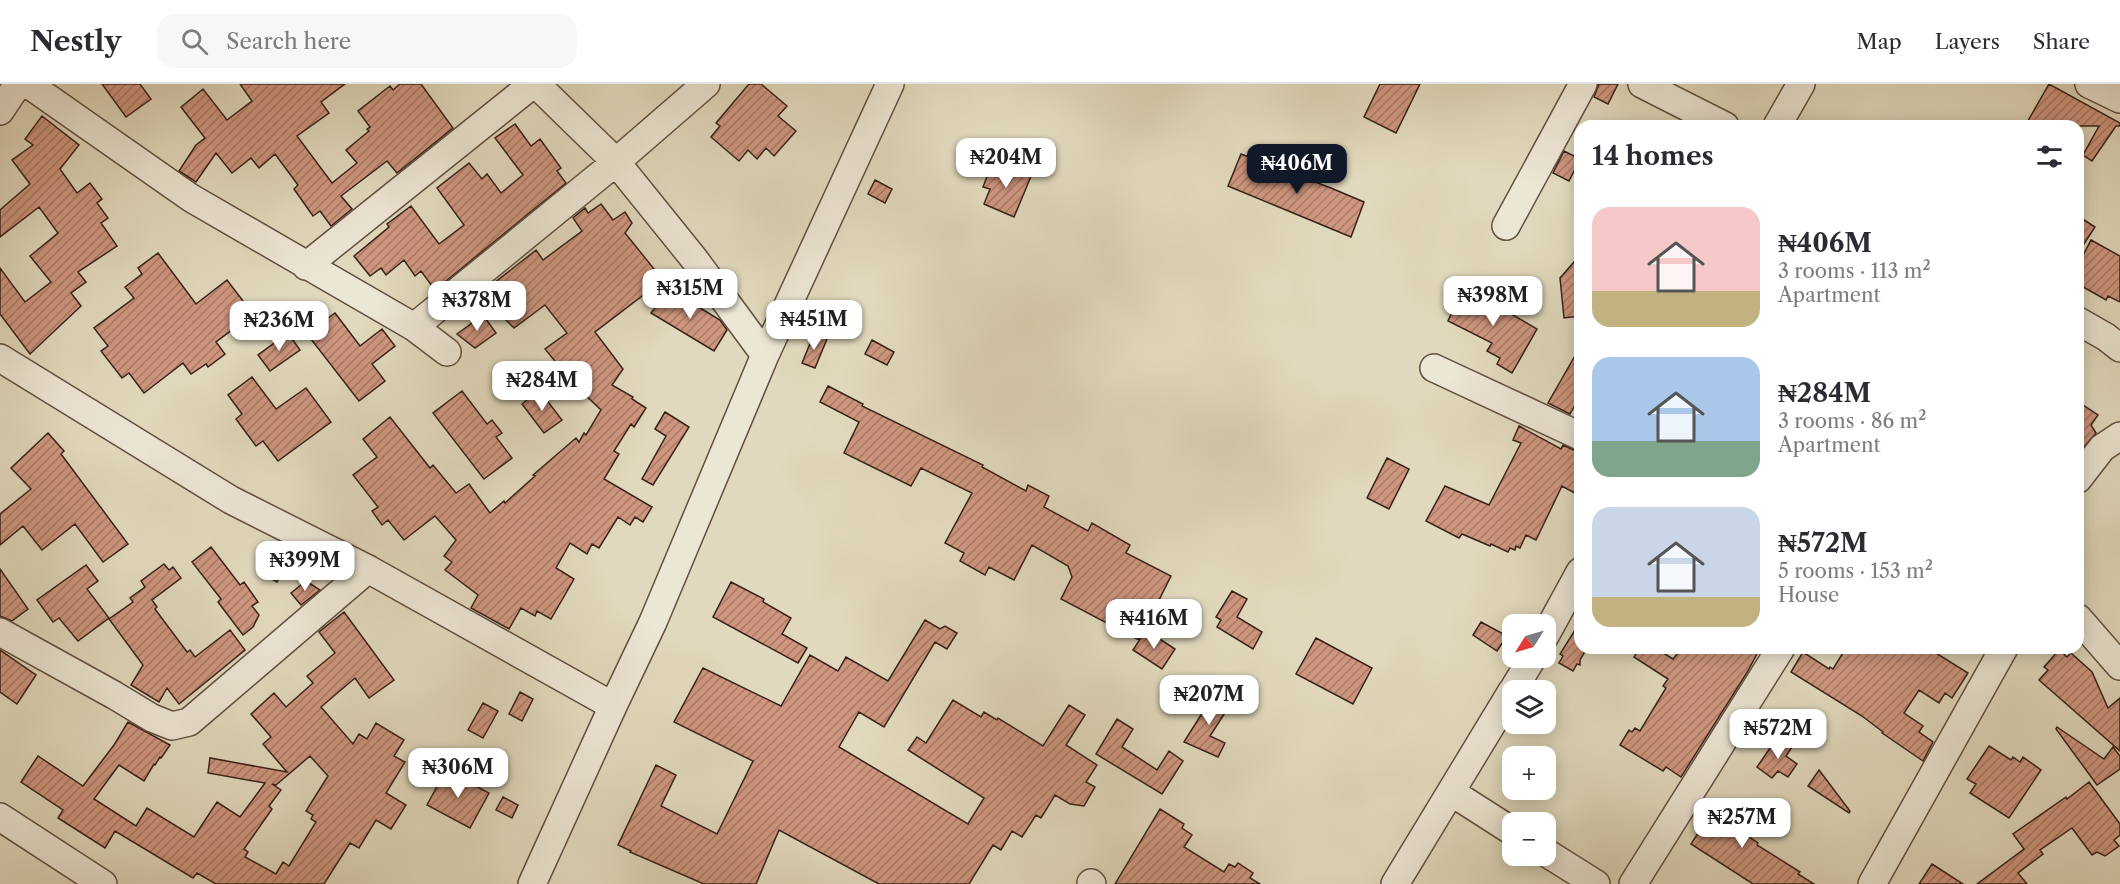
<!DOCTYPE html>
<meta charset="utf-8">
<style>
:root{--surface:#fff;--page:#f7f7f7;--text:#2b2b33;--muted:#7c7c81;--line:#e1e1e2;--accent:#111827}
body{margin:0;font-family:"Libre Caslon Text",serif;background:var(--page);color:var(--text);height:100vh;display:flex;flex-direction:column;font-size:22px;white-space:nowrap}
*{box-sizing:border-box;margin:0}
p{font-size:20px;color:var(--muted)}
.icon{flex:none;width:33px;height:33px;fill:none;stroke:currentColor;stroke-width:2;stroke-linecap:round;stroke-linejoin:round}
.map{position:relative;flex:1;overflow:hidden}
.panel{position:absolute;left:1574px;top:36px;width:510px;height:534px;display:flex;flex-direction:column;background:var(--surface);border-radius:18px;box-shadow:0 3px 15px #0003}
.panel>*{flex:none}
.needle{width:39px;rotate:233deg}
.fabs{position:absolute;left:1502px;top:530px;display:grid;gap:12px}
.fabs a{display:grid;place-items:center;width:54px;height:54px;border-radius:12px;background:var(--surface);box-shadow:0 3px 15px #0003;font-size:30px}
.price{position:absolute;translate:-50% -51px;padding:0 14px;border-radius:12px;background:#fff;color:#222;font-size:20px;line-height:39px;filter:drop-shadow(0 2px 3px #0008)}
.price::after{content:'';position:absolute;left:50%;top:36px;width:18px;height:14px;margin-left:-9px;background:inherit;clip-path:polygon(0 0,100% 0,50% 100%)}
.price.selected{background:var(--accent);color:#fff}
ul{padding:0;list-style:none}
li{display:flex;align-items:center;gap:18px;height:150px;padding:0 18px}
li span{display:grid;place-items:center;flex:none;width:168px;height:120px;border-radius:18px;color:#555}
li>.icon{margin-inline-start:auto}
span .icon{width:72px;height:72px;fill:#fffc;stroke-width:1}
li b{font-size:26px}
h2{display:flex;justify-content:space-between;align-items:center;height:72px;padding:0 18px;font-size:26px}
header{display:flex;align-items:center;gap:36px;box-sizing:border-box;height:84px;padding:0 30px;background:var(--surface);border-bottom:2px solid var(--line)}
header strong{font-size:28px}
nav{display:flex;gap:33px;margin-inline-start:auto;font-size:21px}
.search{width:420px;height:54px;background:var(--page);display:flex;align-items:center;gap:15px;box-sizing:border-box;padding:0 21px;border-radius:18px;color:var(--muted);font-size:22px}
.map>svg:first-child{display:block}
.building{fill:url(#building-hatch);stroke:#372117;stroke-width:1.5;fill-rule:evenodd}
.lines{fill:none;stroke-linecap:round;stroke-linejoin:round}
.minor-casing{stroke:#624f40;stroke-width:30}
.minor{stroke:#ece6d4;stroke-width:27}
</style>
<header>
<strong>Nestly</strong>
<div class="search"><svg class="icon" aria-label="search" viewBox="0 0 24 24"><circle cx="10" cy="10" r="6"/><path d="M15 15l6 6"/></svg>Search here</div>
<nav><a>Map</a><a>Layers</a><a>Share</a></nav>
</header>
<div class="map">
<svg width="2120" height="800" viewBox="0 0 2120 800">
<defs>
<pattern id="building-hatch" width="6" height="6" patternUnits="userSpaceOnUse" patternTransform="scale(1.5)"><rect width="6" height="6" fill="#ce967f"/><path d="M-1 1l2-2M0 6l6-6M5 7l2-2" fill="none" stroke="#a87a67"/></pattern>
</defs>
<rect width="100%" height="100%" fill="#e1d9bd"/>
<filter id="stains"><feTurbulence type="fractalNoise" baseFrequency=".00333" numOctaves="4"/><feColorMatrix values="0 0 0 0 .2 0 0 0 0 .09 0 0 0 0 .02 0 0 0 .5 -.17"/></filter>
<radialGradient id="worn" r=".72"><stop offset=".6" stop-color="#630" stop-opacity="0"/><stop offset="1" stop-color="#630" stop-opacity=".3"/></radialGradient>
<path class="building" d="M102,0H140L151,15L126,33Z
M240,0H345L321,18L329,29L297,52L332,99L357,79L346,66L369,47L367,45L370,43L358,27L390,2L393,6L400,0H421L453,44L397,89L387,77L341,112L352,125L331,142L320,127L313,132L294,105L298,101L275,70L259,84L251,74L232,89L216,69L196,98L179,87L196,61L205,54L181,23L203,5L227,36L252,17Z
M749,0H761L787,22L778,32L796,47L774,72L766,64L757,75L748,66L739,77L711,53L720,42L716,39Z
M1380,0H1420L1396,49L1364,33Z
M1599,0H1618L1608,20L1594,13Z
M2049,0L2120,39V42H2116L2092,77L2083,71L2099,42H2025Z
M42,32L79,61L60,85L77,109L90,99L102,115L97,119L108,134L101,139L117,162L78,188L86,198L71,209L81,222L30,270L0,230V184L25,218L51,198L30,172L58,149L39,123L0,153V126L30,100L12,76L33,61L25,55Z
M515,40L531,62L540,55L561,84L557,87L566,99L435,206L421,187L415,192L404,176L386,191L381,184L370,192L354,172L389,143L387,140L411,122L439,160L464,141L437,104L469,79L482,95L487,90L501,109L523,91L495,54Z
M1564,67L1580,75L1569,97L1553,89Z
M1241,70L1331,104L1364,118L1351,153L1228,102Z
M1004,79L1032,90L1014,133L984,120L990,105L983,103L990,85L1000,89Z
M875,96L892,105L885,119L868,110Z
M601,120L613,136L625,128L632,139L625,149L663,196L595,248L623,285L612,301L633,313L632,315L646,324L634,343L631,340L614,367L619,370L604,395L652,423L643,438L635,433L630,441L618,433L599,464L592,460L587,470L570,459L556,484L574,495L551,535L537,527L535,532L521,524L509,545L471,524L478,511L445,486L452,478L444,472L456,456L435,432L404,456L388,436L382,441L372,427L378,423L353,391L377,373L363,355L390,333L430,384L433,381L456,409L469,400L490,429L504,417L505,419L535,392L533,391L576,354L579,358L584,349L586,351L601,326L561,288L563,287L545,265L567,249L545,221L514,244L489,219L477,230L469,219L536,166L543,176L582,147L573,134L585,124L588,129Z
M2078,132L2095,143L2078,169Z
M2091,156L2120,172V218L2108,212L2106,216L2078,200V181Z
M158,169L196,220L227,196L253,230L216,258L225,270L208,283L206,280L191,290L183,279L144,309L129,289L122,294L101,267L108,262L94,244L134,214L125,203L142,190L138,184Z
M1580,171V232L1564,234L1560,194Z
M1464,202L1497,218L1496,221L1537,245L1512,289L1497,280L1500,274L1487,267L1492,259L1448,237Z
M669,205L720,236L727,246L714,267L651,229Z
M335,229L360,262L382,245L395,262L372,280L385,297L359,317L307,250Z
M483,231L496,249L475,264L457,250Z
M288,249L300,266L270,287L258,271Z
M814,250L827,255L815,284L802,279Z
M872,256L894,268L887,281L865,270Z
M1580,263V312L1570,330L1548,319Z
M252,293L276,325L306,304L331,338L278,377L263,357L256,362L236,335L242,330L228,311Z
M828,302L863,320L862,322L983,381L982,383L1026,407L1028,401L1049,412L1044,423L1088,447L1092,439L1130,461L1126,469L1171,492L1139,556L1061,515L1072,493L1068,482L1032,461L1014,496L989,483L985,491L960,477L964,469L945,459L972,409L921,384L911,402L844,369L859,338L820,318Z
M539,306L562,336L544,349L522,320Z
M462,307L487,340L492,336L502,349L496,353L512,374L484,395L433,329Z
M2078,314L2080,319L2098,331L2091,341L2096,349L2078,370Z
M665,328L689,343L653,401L642,395L666,352L655,345Z
M1519,342L1561,365L1563,361L1580,369V412L1562,402L1536,456L1526,451L1520,464L1516,462L1515,466L1510,464L1508,468L1491,460L1490,462L1462,450L1459,454L1426,437L1445,402L1489,421L1521,359L1513,356Z
M48,349L64,367L61,370L128,460L103,478L75,440L42,466L23,442L0,461V430L31,405L11,384Z
M1387,374L1409,385L1389,425L1367,414Z
M211,463L240,501L244,498L258,518L252,522L259,531L253,543L243,551L218,518L221,515L192,478Z
M267,470L286,480L277,498L257,487Z
M164,480L169,486L173,483L181,494L152,516L157,523L155,525L187,568L190,566L195,573L230,546L245,566L179,620L167,604L159,618L131,601L143,581L109,535L133,518L130,514L145,503L141,497Z
M86,481L98,497L87,505L109,534L78,557L59,534L53,538L37,516Z
M0,485L28,525L12,537L0,532Z
M306,497L320,506L301,521L291,509Z
M731,498L764,515L763,518L791,534L782,550L807,564L798,579L713,533Z
M1232,507L1247,515L1237,533L1262,548L1253,565L1217,543L1221,536L1216,533Z
M344,528L394,596L369,614L355,594L321,623L353,660L359,650L367,655L376,639L404,656L394,672L405,678L386,709L406,721L391,745L376,736L359,764L350,759L324,800H216L197,789L193,794L115,747L105,764L58,734L63,726L21,698L38,672L83,702L114,661L128,638L170,661L161,674L160,673L155,681L154,680L144,697L119,681L94,715L136,742L147,724L194,753L217,718L240,733L265,699L208,689L210,674L287,688L263,660L271,653L251,630L274,609L286,623L313,599L307,592L335,569L319,548ZM310,672L328,692L306,727L313,731L311,735L316,738L289,782L283,778L276,790L245,773L248,768L244,765L272,725L269,722L281,706L272,700L276,701Z
M925,536L940,545L945,542L957,549L947,565L935,558L884,643L859,628L839,663L968,740L984,714L908,666L917,653L926,659L953,616L981,633L984,628L997,636L998,634L1043,662L1069,621L1085,631L1066,661L1097,681L1086,698L1095,703L1084,722L1070,720L1055,711L1041,734L1036,731L1022,753L1012,747L1001,766L993,761L969,800H879L779,746L756,800H704L630,768L631,767L618,761L656,681L676,691L661,722L717,750L753,677L674,638L703,584L781,622L810,571L838,587L846,573L888,597Z
M1481,538L1507,552L1497,567L1473,551Z
M1580,538V564H1587L1580,576V581L1577,580L1573,587L1559,579L1563,572L1560,570Z
M1146,546L1175,565L1162,585L1133,566Z
M1316,554L1372,584L1353,620L1296,590Z
M1640,564H1655L1673,575L1682,564H1760L1748,587L1681,693L1666,683L1663,687L1620,661L1629,646L1632,648L1635,644L1640,647L1666,604L1663,602L1668,595L1634,573Z
M1846,564H1928L1968,589L1952,614L1945,609L1939,619L1919,606L1904,629L1923,642L1919,648L1933,658L1923,677L1882,649L1883,648L1862,632L1791,588L1803,568L1829,585L1830,583L1833,585Z
M0,566L36,591L17,620L0,608Z
M2059,566L2067,573L2071,569L2092,588L2108,624L2120,614V667L2039,596L2048,586L2044,583Z
M1216,607L1232,618L1210,652L1225,659L1218,673L1184,658Z
M520,608L533,615L522,637L509,630Z
M483,619L498,627L483,654L468,646Z
M1117,635L1133,645L1122,663L1157,686L1169,667L1183,677L1162,710L1096,670Z
M2057,643L2104,675L2113,663L2120,672V685L2097,701L2056,645Z
M1777,654L1792,663L1786,672L1797,680L1788,693L1778,687L1772,694L1757,683Z
M1989,662L2011,676L2013,673L2020,678L2023,673L2041,686L2009,734L1970,709L1976,700L1967,695Z
M446,686L489,709L470,744L427,721Z
M1819,686L1850,727L1849,729L1808,702Z
M2089,698L2120,740V751L2114,756L2119,762L2105,772L2097,768L2092,771L2072,744L2040,766L2043,770L2018,789L2027,800H1977L2024,765L2013,750L2066,713L2067,715Z
M503,713L518,721L512,734L496,726Z
M1716,715L1754,743L1748,752L1758,759L1757,761L1800,788L1798,790L1814,800H1753L1691,760L1708,734L1705,732Z
M1160,725L1184,740L1182,744L1192,751L1184,763L1224,788L1229,780L1235,783L1238,779L1253,789L1250,794L1260,800H1115Z
M1932,780L1963,800H1919Z"/>
<g class="lines">
<g class="minor-casing">
<path id="minor" d="M28,0L191,114L414,243L447,268
M536,0L616,78L695,176L765,271
M1642,0L1725,42
M2089,0L2120,15
M0,27L18,0
M1777,42L1801,0
M1506,142L1583,0
M306,182L533,0
M2078,237L2106,253L2120,264
M414,243L616,78L706,0
M0,274L231,416L368,485L613,622
M1434,284L1580,352
M2078,395L2102,364L2120,352
M2078,534L2120,582
M0,548L114,611L152,634L172,642L189,638L368,485
M1545,552L1580,488
M1513,606L1533,573
M1451,708L1512,747
M0,733L103,800
M1545,768L1596,800
M1091,799L1092,800
M532,800L613,622L653,538L765,271L890,0
M1395,800L1512,607
M1633,800L1781,564
M1872,800L2004,564"/>
</g>
<use href="#minor" class="minor"/>
</g>
<rect width="100%" height="100%" filter="url(#stains)"/>
<rect width="100%" height="100%" fill="url(#worn)"/>
</svg>
<div class="fabs">
<a><svg class="needle" viewBox="-14 -14 28 28"><path d="M0-13l5 13h-10z" fill="#e53935"/><path d="M0 13l5-13h-10z" fill="#7c7c81"/></svg></a>
<a><svg class="icon" aria-label="layers" viewBox="0 0 24 24"><path d="M12 4l9 5-9 5-9-5zM3 14l9 5 9-5"/></svg></a>
<a>+</a>
<a>−</a>
</div>
<b class="price" style="left:1006px;top:105px">₦204M</b>
<b class="price selected" style="left:1297px;top:111px">₦406M</b>
<b class="price" style="left:690px;top:236px">₦315M</b>
<b class="price" style="left:1493px;top:243px">₦398M</b>
<b class="price" style="left:477px;top:248px">₦378M</b>
<b class="price" style="left:814px;top:267px">₦451M</b>
<b class="price" style="left:279px;top:268px">₦236M</b>
<b class="price" style="left:542px;top:328px">₦284M</b>
<b class="price" style="left:305px;top:508px">₦399M</b>
<b class="price" style="left:1154px;top:566px">₦416M</b>
<b class="price" style="left:1209px;top:642px">₦207M</b>
<b class="price" style="left:1778px;top:676px">₦572M</b>
<b class="price" style="left:458px;top:715px">₦306M</b>
<b class="price" style="left:1742px;top:765px">₦257M</b>
<section class="panel">
<h2>14 homes<svg class="icon" aria-label="filters" viewBox="0 0 24 24"><path d="M4 7h16M4 17h16"/><circle cx="9" cy="7" r="2"/><circle cx="15" cy="17" r="2"/></svg></h2>
<ul>
<li><span style="background:linear-gradient(#f6c9c9 70%,#c2b280 0)"><svg class="icon" aria-label="home" viewBox="0 0 24 24"><path d="M3 11l9-7 9 7M6 9v11h12V9"/></svg></span><div><b>₦406M</b><p>3 rooms · 113 m²</p><p>Apartment</p></div></li>
<li><span style="background:linear-gradient(#a9c7e8 70%,#7fa58c 0)"><svg class="icon" aria-label="home" viewBox="0 0 24 24"><path d="M3 11l9-7 9 7M6 9v11h12V9"/></svg></span><div><b>₦284M</b><p>3 rooms · 86 m²</p><p>Apartment</p></div></li>
<li><span style="background:linear-gradient(#c9d6e8 75%,#c2b280 0)"><svg class="icon" aria-label="home" viewBox="0 0 24 24"><path d="M3 11l9-7 9 7M6 9v11h12V9"/></svg></span><div><b>₦572M</b><p>5 rooms · 153 m²</p><p>House</p></div></li>
</ul>
</section>
</div>
